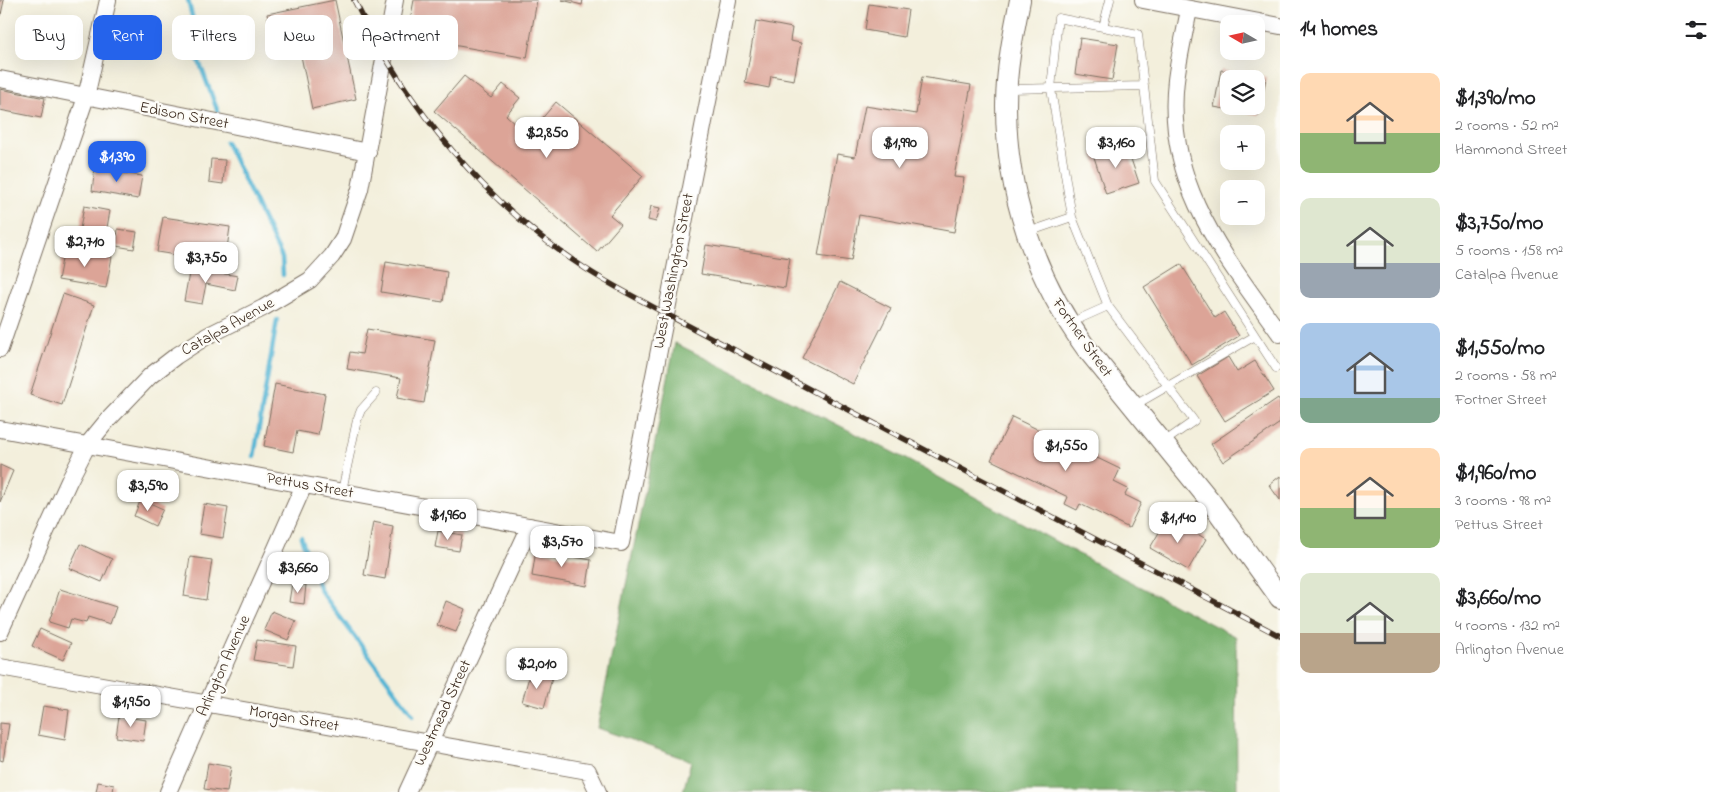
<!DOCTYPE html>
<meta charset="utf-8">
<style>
:root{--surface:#fff;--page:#f2f2f2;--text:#202124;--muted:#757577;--accent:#2563eb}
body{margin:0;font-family:"Indie Flower",sans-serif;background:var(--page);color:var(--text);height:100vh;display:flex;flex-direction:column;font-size:19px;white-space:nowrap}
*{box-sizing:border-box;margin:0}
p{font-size:16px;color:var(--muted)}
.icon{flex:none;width:28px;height:28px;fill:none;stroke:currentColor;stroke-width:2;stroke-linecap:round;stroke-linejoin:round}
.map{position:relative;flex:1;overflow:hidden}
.sheet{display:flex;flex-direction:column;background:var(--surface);width:450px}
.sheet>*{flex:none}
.guide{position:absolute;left:15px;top:15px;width:475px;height:45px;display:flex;gap:10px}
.needle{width:32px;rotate:279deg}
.tools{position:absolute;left:1220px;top:15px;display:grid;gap:10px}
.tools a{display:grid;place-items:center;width:45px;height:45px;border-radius:10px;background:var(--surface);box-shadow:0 5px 20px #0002;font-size:25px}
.price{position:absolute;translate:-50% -42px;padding:0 11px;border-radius:10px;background:#fff;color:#222;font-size:16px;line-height:32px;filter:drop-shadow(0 1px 2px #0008)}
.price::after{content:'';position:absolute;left:50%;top:30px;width:15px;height:11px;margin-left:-8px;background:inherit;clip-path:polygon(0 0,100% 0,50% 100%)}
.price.current{background:var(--accent);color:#fff}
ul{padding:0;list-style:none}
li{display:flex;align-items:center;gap:15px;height:125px;padding:0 20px}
li span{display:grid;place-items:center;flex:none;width:140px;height:100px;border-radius:10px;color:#555}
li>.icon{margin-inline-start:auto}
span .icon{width:60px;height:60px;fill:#fffc;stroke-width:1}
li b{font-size:21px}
h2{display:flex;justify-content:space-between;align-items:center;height:60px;padding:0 20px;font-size:21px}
.chip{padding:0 18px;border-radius:10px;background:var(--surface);box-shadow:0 5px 20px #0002;font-size:18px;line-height:45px}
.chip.current{background:var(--accent);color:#fff}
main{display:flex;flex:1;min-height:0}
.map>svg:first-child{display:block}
.forest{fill:#7cb371;stroke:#5c6e48}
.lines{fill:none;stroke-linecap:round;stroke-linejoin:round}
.stream{stroke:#55b5d4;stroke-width:4.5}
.building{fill:#dca497;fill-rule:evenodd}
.service-casing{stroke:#7b6f60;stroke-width:9}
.minor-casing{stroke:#7b6f60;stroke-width:18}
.tertiary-casing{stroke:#7b6f60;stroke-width:22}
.service{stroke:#fff;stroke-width:8}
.minor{stroke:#fff;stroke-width:16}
.tertiary{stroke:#fff;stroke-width:20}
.rail-casing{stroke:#3b2a1e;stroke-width:5.5}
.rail{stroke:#fdfcf7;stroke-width:4;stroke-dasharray:11;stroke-linecap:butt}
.labels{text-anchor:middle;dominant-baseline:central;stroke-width:4.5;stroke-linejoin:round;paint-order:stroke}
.street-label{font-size:16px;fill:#3b2a1e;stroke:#fdfcf7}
</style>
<main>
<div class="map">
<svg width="1280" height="792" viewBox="0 0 1280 792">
<rect width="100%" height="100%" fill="#fdfcf7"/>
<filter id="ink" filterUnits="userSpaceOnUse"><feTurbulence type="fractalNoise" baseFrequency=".02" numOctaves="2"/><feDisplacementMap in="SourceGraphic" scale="10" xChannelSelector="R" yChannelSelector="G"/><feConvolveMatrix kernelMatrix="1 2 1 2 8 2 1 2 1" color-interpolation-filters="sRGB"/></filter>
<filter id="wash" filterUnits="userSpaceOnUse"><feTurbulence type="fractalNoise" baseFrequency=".0096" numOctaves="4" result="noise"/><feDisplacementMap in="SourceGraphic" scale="20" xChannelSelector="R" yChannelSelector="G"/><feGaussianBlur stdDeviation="1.12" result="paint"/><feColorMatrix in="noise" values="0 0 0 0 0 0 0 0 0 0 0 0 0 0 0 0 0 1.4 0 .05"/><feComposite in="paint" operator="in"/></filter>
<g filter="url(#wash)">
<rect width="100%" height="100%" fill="#f3efdc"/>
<path class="forest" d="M675,343L900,456L1104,568L1236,637L1237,792H683L691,761L597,728Z"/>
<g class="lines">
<path class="stream" d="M188,0L194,24L197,56L218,112
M226,142L282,258L283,275
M254,457L277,320
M301,537L320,590L413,715"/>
</g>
<g id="blocks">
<path class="building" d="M0,0H4L1,15H0Z
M335,0L356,99L312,109L300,51L290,53L289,45L274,48L267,14Z
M414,0H537L527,58L407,37Z
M562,0H583L582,5Z
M869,4L908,10L904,37L865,30Z
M756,21L792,28L790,41L801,43L794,80L771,76L769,88L745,83Z
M1080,38L1118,44L1112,80L1075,74Z
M1221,70L1266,78L1259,115L1214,107ZM1229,79H1256V106H1229Z
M464,76L491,98L503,84L520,98L506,115L528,135L556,102L643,176L610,215L621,224L597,252L434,111Z
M922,77L971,85L954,177L964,178L954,232L859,215L851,261L818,256L837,154L855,157L865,106L916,114Z
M0,89L45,98L41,118L0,110Z
M1126,144L1139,183L1106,194L1093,154Z
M211,159L225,160L223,184L209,182Z
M95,168L142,176L138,199L92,191Z
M84,206L110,211L106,233L80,229Z
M651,206L660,208L656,222L648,220Z
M163,217L230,227L225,263L157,252Z
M118,229L137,232L134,249L116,246Z
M706,245L790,258L785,288L701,274Z
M64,249L112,257L106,288L58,280Z
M386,262L447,272L443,302L381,292Z
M1181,264L1215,318L1224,312L1239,336L1192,365L1144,287Z
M190,268L238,276L235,290L206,284L202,304L184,301Z
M840,282L891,308L853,384L802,358Z
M63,294L94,305L62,405L30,395Z
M367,329L435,340L424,403L397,398L401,378L347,369L350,352L362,354Z
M1228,357L1237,372L1255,361L1274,391L1225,421L1197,376Z
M275,384L325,394L318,435L297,431L293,452L264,446Z
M1278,398L1280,401V423L1223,462L1211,444Z
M1012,417L1120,469L1114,482L1128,489L1125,495L1141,503L1129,528L1080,504L1077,510L1065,504L1068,497L991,460Z
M0,465L13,471L0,502Z
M1280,476V500L1269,485Z
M141,499L163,509L155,526L134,516Z
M204,504L228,508L223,538L199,534Z
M1168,517L1206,539L1188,570L1150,548Z
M373,522L393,526L385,579L364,575Z
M438,531L462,535L459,551L435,547Z
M80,544L112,559L102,582L69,568Z
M536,550L591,560L587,586L532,576Z
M190,557L212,560L206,600L184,596Z
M292,583L306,585L304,604L289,602Z
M60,589L116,607L110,624L88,617L86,623L71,619L68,628L49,622Z
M446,601L465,609L456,632L437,625Z
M272,611L296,621L288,640L264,630Z
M40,629L71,643L63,660L32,646Z
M257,640L296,646L293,666L253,660Z
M530,673L552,678L544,708L522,702Z
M43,706L69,710L65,740L38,735Z
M119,716L146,720L143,741L116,737Z
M0,723L9,724L3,761L0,760Z
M208,763L231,767L227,792L204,789Z
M98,782L114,785L113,792H96Z"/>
</g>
</g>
<g filter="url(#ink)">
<use href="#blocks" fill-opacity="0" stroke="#7b6f60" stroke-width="1"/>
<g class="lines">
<g class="service-casing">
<path id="service" d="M1103,27L1110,0
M1007,89L1144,86
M1028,232L1072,217
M1070,323L1108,306
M1135,405L1255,336
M1164,442L1194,421L1108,306L1072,217L1051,89L1058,18L1138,34L1155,181L1276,368
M342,491L357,420L361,410L376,393"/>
</g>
<g class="minor-casing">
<path id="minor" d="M1143,0L1280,26
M1189,9C1185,32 1179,56 1176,80C1164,184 1224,255 1280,334
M0,79L368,152
M0,349L86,97L108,0
M0,429L621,543L728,0
M0,632L69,481L88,444L106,422L150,376L176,356L207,336L263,308L310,280L332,256L343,239L360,189L395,0
M0,667L588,771L598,792
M168,792L304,485
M407,792L530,526"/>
</g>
<g class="tertiary-casing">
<path id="tertiary" d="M1020,0C1013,35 1006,70 1006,106C1006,193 1035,278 1086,348L1211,502L1280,598"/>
</g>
<use href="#service" class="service"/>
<use href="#minor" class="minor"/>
<use href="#tertiary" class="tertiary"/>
<g class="rail-casing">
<path id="rail" d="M354,0C407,107 485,204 586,269C612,286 639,299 666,314L1280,636"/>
</g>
<use href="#rail" class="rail"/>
</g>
</g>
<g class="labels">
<g class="street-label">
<text transform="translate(184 116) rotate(11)">Edison Street</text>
<text transform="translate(674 271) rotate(-79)">West Washington Street</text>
<text transform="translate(228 327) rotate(-29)">Catalpa Avenue</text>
<text transform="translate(1082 338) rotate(55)">Fortner Street</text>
<text transform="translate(310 486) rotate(10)">Pettus Street</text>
<text transform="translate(224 666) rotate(-66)">Arlington Avenue</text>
<text transform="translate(443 713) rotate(-65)">Westmead Street</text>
<text transform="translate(294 719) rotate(10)">Morgan Street</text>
</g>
</g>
</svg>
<div class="tools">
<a><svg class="needle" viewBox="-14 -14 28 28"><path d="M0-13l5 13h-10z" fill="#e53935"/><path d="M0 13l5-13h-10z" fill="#757577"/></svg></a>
<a><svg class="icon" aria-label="layers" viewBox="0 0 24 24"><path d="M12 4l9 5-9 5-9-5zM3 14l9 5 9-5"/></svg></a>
<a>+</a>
<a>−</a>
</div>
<b class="price" style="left:547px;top:159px">$2,850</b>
<b class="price" style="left:900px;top:169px">$1,990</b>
<b class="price" style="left:1116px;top:169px">$3,160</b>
<b class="price current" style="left:117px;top:183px">$1,390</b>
<b class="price" style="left:85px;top:268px">$2,710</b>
<b class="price" style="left:206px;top:284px">$3,750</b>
<b class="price" style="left:1066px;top:472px">$1,550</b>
<b class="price" style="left:148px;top:512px">$3,590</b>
<b class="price" style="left:448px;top:541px">$1,960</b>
<b class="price" style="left:1178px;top:544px">$1,140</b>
<b class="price" style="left:562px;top:568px">$3,570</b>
<b class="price" style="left:298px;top:594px">$3,660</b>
<b class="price" style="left:537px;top:690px">$2,010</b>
<b class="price" style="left:131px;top:728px">$1,950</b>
<div class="guide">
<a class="chip">Buy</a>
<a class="chip current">Rent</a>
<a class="chip">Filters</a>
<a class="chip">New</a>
<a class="chip">Apartment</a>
</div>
</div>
<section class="sheet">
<h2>14 homes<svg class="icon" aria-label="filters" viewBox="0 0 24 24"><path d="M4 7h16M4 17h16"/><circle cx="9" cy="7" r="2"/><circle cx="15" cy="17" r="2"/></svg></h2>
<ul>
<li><span style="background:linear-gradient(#ffd9b3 60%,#8fb573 0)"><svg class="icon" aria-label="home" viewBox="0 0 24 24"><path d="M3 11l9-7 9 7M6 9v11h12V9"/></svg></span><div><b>$1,390/mo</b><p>2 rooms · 52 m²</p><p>Hammond Street</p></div></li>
<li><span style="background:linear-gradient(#dfe7d0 65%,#9aa5b1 0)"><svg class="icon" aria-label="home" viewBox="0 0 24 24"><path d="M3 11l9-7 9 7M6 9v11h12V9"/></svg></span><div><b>$3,750/mo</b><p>5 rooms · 158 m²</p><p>Catalpa Avenue</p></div></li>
<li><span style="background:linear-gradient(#a9c7e8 75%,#7fa58c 0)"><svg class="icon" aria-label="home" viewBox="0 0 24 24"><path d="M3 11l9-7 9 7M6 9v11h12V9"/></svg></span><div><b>$1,550/mo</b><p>2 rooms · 58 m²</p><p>Fortner Street</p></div></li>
<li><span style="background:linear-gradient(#ffd9b3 60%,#8fb573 0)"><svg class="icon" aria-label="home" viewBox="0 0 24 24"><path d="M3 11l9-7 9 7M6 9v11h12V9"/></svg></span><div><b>$1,960/mo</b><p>3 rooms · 98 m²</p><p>Pettus Street</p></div></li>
<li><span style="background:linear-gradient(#dfe7d0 60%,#b9a48a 0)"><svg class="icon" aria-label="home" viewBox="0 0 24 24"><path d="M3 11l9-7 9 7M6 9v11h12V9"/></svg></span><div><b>$3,660/mo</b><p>4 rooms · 132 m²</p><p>Arlington Avenue</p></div></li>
</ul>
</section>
</main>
